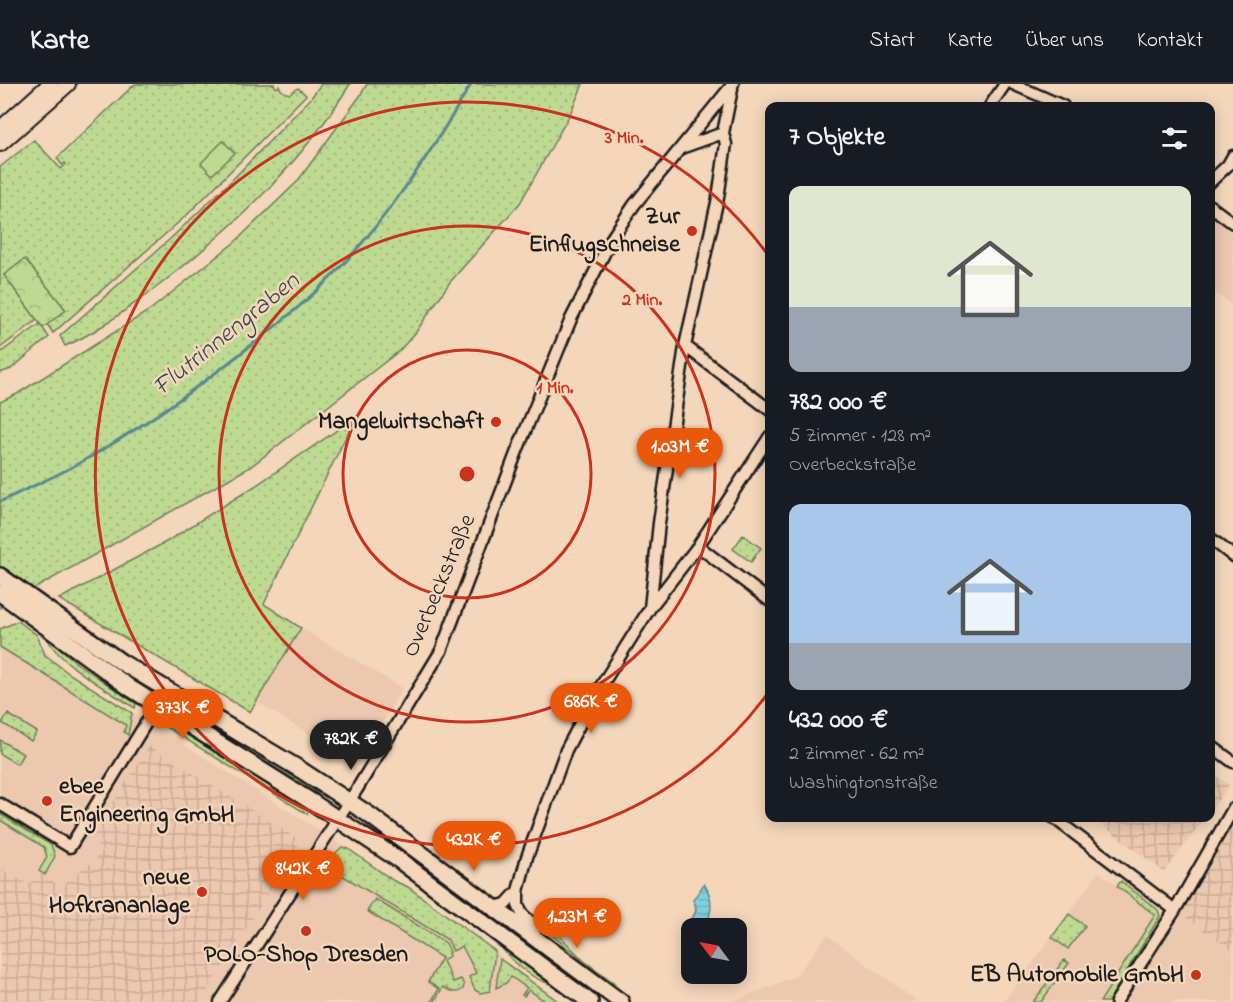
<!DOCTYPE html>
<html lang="de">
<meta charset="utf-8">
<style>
:root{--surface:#171b24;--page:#242831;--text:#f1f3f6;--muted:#9ea1a6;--line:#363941;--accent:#ea580c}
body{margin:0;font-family:"Indie Flower",sans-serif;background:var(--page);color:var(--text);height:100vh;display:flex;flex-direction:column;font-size:22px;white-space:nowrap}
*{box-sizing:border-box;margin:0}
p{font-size:20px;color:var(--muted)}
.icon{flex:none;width:33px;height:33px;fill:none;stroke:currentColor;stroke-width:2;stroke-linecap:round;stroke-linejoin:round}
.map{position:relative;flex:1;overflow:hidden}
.sheet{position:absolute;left:765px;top:18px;width:450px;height:720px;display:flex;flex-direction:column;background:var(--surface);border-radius:12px;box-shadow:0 3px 15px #0003}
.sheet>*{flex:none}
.needle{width:39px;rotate:302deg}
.controls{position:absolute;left:681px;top:834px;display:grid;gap:12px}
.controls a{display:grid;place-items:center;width:66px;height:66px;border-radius:12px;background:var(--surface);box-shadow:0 3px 15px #0003;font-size:30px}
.price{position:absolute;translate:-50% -51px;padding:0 14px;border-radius:21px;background:var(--accent);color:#fff;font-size:20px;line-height:39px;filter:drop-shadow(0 2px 3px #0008)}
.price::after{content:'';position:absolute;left:50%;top:36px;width:18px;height:14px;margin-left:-9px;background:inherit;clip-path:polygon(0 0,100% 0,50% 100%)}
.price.active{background:#222;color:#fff}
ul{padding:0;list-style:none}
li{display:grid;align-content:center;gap:12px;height:318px;padding:0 24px}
li span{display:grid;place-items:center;height:186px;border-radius:12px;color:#555}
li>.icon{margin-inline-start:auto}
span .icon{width:108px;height:108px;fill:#fffc;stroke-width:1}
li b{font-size:26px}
h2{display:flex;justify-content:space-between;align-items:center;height:72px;padding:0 24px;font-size:26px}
header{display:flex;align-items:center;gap:36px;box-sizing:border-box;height:84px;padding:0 30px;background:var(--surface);border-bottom:2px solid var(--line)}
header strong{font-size:28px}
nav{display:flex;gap:33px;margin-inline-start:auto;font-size:21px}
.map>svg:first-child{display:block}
.built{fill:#ecc8af}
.industrial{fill:url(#industrial-grid)}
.grass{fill:url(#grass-dots);stroke:#6d7b57;stroke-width:1.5}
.park{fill:url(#park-crowns);stroke:#6d7b57;stroke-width:1.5}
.pitch{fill:#beda92;stroke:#6d7b57;stroke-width:1.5}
.water{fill:url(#water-rules);stroke:#598890;stroke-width:1.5}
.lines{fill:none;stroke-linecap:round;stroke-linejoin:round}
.stream{stroke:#598890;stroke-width:3}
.minor-casing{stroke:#1c1c1c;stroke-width:15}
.tertiary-casing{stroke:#1c1c1c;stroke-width:18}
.secondary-casing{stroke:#1c1c1c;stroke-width:20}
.minor{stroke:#f4d6ba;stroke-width:10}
.tertiary{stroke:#f4d6ba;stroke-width:14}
.secondary{stroke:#f4d6ba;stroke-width:15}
.ring{fill:none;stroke:#c8321e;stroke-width:3}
.poi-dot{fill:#c8321e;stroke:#f4d6ba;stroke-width:2}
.labels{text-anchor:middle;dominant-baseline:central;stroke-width:5;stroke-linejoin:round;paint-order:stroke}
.poi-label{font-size:24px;font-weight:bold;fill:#1c1c1c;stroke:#f4d6ba;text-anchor:end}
.street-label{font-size:24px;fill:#1c1c1c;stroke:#f4d6ba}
.water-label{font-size:26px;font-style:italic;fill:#35494c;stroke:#f4d6ba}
.centre{fill:#c8321e;stroke:#f4d6ba;stroke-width:3}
.ring-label{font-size:18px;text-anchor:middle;font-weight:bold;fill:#c8321e;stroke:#f4d6ba;stroke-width:5;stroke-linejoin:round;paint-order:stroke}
</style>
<header>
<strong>Karte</strong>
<nav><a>Start</a><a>Karte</a><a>Über uns</a><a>Kontakt</a></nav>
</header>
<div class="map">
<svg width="1233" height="918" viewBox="0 0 1233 918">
<defs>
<pattern id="industrial-grid" width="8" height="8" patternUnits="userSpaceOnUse" patternTransform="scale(1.5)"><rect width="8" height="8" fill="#ecc8af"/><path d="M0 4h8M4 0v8" fill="none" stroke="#caab96"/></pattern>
<pattern id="grass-dots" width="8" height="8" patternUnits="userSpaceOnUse" patternTransform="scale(1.5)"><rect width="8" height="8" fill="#beda92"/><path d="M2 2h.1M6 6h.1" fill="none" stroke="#a3ba7d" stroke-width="1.8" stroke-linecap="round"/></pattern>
<pattern id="park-crowns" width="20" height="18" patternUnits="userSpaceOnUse" patternTransform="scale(1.5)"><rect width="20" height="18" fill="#beda92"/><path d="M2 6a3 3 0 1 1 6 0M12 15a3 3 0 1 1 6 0" fill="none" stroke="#a3ba7d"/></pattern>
<pattern id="water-rules" width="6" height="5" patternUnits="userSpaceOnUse" patternTransform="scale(1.5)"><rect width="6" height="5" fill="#81d0de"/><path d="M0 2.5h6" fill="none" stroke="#6fb2be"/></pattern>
</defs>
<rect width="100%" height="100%" fill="#f4d6ba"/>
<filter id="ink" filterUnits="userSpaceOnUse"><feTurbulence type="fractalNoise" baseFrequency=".0167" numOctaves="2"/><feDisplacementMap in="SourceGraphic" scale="12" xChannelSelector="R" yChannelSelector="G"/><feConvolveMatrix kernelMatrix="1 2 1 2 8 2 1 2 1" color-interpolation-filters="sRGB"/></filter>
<g filter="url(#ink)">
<path class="built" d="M1213,133L1233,150V222L1211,205L1210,138Z
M13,538L36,554L47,569L69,588L317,745L495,866L505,878L562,918H0V543Z
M301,544L402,604L362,673L355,679L257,618Z
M1099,788L1155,831L1099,918H1004Z
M1175,826L1233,867V918H1108L1160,832Z
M827,851L918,918H732L796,892Z"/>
<path class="industrial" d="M149,662L301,757L200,918H0V784L29,801L38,788L63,804L69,794L95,777L102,765L92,758V752Z
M1210,687L1229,701L1211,726H1210Z
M1233,725V867L1175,826Z
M1100,734H1205L1164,788L1097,737Z"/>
<path class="grass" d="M135,0H274L276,4L279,2L282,7L289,10L298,4L306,11L188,130L53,249L47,240L66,226L24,176L4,191L37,236L0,264V83L34,56L61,85L66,80L65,79L62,81L57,74Z
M321,0H350C299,83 230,147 153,206C124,227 98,248 65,262L60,252L170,155L231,97L311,14Z
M367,0H583L570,30L520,119L450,198L416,248L399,267L250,383L0,524V318L17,310L150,226L235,158L297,98L360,12Z
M40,240L49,253L11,285L0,289V269Z
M355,334L264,520L301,544L250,628L59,515L166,458L255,402Z
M743,451L761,464L751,478L733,465Z
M37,526L322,706L319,710C251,668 179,632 113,586C87,568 62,546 37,526Z
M18,537L37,551L45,571L68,589L132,629L128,651L124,648L126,641L0,563V545Z
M42,548L78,580L136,620L135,624C103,603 61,582 42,548Z
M8,630L37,648L31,657L2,639Z
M159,636H164L309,727L307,730L158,638Z
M0,656L23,670L17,680L0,670Z
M0,730L51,761L55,772L45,791L39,787L47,773L44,763L0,736Z
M366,742L466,815L506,840L509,851L364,746Z
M342,763L347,764L394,797L408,803L495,867L490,907L480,909L475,906L469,893L476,889L462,862L453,867L448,856L335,787L327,777Z
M398,787C454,817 499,862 550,900C532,895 512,878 501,863Z
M1121,797L1158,826L1160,832L1108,918H1100L1155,831L1117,802Z
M375,815L446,859L450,868L448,869L449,872L443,877L453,898L461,895L464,901L463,905C456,911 450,907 443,903L434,918H431L439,905L428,898L442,874L367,827Z
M1069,830L1085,842L1068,865L1052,853Z
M533,833L563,855L583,876L616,900C585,882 560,856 532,835Z
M512,844L582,898L583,904L519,859Z
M500,875L559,918H546L529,906L524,912L522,911L527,904L511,893L506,899L496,904Z
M1064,876L1069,879L1041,918H1033Z"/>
<path class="park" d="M25,175L66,226L43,244L4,191Z"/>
<path class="pitch" d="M223,57L235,69L212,91L201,79Z"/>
<path class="water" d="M704,800C714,815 712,829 705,844H692L691,866C665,842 707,837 693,816Z"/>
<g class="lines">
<path class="stream" d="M0,418C24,406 50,395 74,382C136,348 195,306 250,262C280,239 310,215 336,188C390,131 432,67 471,0"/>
<g class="minor-casing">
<path id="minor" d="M1013,0L1063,22
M990,22L1005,0
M681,64L723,49
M1210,98L1228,81L1233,72
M1210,122L1233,139
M685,262L770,326
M1210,454L1233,472
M698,462L770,517
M650,524L698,462L770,352
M1210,661L1233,678
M0,720L70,763L157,621
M1054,734L1175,826
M494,823L506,820L518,807
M536,854L532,839L522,830L518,821V807L527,773L566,666L593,615L650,524L659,439L685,262L718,114L726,60L723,49L732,5
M220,918L357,705L441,567L517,367L571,235L612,154L634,121L733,0
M1116,918L1175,826L1233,725"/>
</g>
<g class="tertiary-casing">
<path id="tertiary" d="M0,45L50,0
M0,60L68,0"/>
</g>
<g class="secondary-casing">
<path id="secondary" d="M0,492L121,578L301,686L368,730L621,918
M0,509L130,604L312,718L399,776L590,918"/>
</g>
<use href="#minor" class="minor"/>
<use href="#tertiary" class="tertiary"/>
<use href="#secondary" class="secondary"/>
</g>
</g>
<g class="ring">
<circle cx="467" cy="390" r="124"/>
<circle cx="467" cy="390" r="248"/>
<path d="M768 609A372 372 0 1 1 768 171"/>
</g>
<g class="poi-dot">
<circle cx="692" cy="147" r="6"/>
<circle cx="496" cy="338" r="6"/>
<circle cx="47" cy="717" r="6"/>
<circle cx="202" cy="808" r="6"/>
<circle cx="306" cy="847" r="6"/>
<circle cx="1196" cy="891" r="6"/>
</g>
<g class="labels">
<g class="poi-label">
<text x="680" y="133">Zur<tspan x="680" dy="28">Einflugschneise</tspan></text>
<text x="484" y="338">Mangelwirtschaft</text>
<text x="59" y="703" text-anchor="start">ebee<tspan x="59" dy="28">Engineering GmbH</tspan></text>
<text x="190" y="794">neue<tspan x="190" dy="28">Hofkrananlage</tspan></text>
<text x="306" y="871" text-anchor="middle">POLO-Shop Dresden</text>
<text x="1184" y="891">EB Automobile GmbH</text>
</g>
<g class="street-label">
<text transform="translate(440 502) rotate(-67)">Overbeckstraße</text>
</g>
<g class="water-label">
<text transform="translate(227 251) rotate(-39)">Flutrinnengraben</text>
</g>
</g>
<circle cx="467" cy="390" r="9" class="centre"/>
<g class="ring-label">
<text x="624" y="59">3 Min.</text>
<text x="642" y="221">2 Min.</text>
<text x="555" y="309">1 Min.</text>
</g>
</svg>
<div class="controls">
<a><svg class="needle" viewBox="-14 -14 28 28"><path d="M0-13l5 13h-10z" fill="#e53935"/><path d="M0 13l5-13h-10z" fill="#9ea1a6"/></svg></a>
</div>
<b class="price" style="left:680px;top:395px">1.03M €</b>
<b class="price" style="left:591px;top:650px">686K €</b>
<b class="price" style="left:183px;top:656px">373K €</b>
<b class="price active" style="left:351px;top:687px">782K €</b>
<b class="price" style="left:474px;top:788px">432K €</b>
<b class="price" style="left:303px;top:817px">842K €</b>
<b class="price" style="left:577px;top:865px">1.23M €</b>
<section class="sheet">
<h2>7 Objekte<svg class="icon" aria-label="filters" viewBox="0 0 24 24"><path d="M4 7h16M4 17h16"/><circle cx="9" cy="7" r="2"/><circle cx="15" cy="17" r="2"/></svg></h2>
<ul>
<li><span style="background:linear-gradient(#dfe7d0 65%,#9aa5b1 0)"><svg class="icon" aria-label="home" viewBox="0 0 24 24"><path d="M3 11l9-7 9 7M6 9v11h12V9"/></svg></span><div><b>782 000 €</b><p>5 Zimmer · 128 m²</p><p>Overbeckstraße</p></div></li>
<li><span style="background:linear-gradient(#a9c7e8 75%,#9aa5b1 0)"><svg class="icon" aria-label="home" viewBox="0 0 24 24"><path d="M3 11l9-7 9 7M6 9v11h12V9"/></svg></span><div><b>432 000 €</b><p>2 Zimmer · 62 m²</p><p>Washingtonstraße</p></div></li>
</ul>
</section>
</div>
